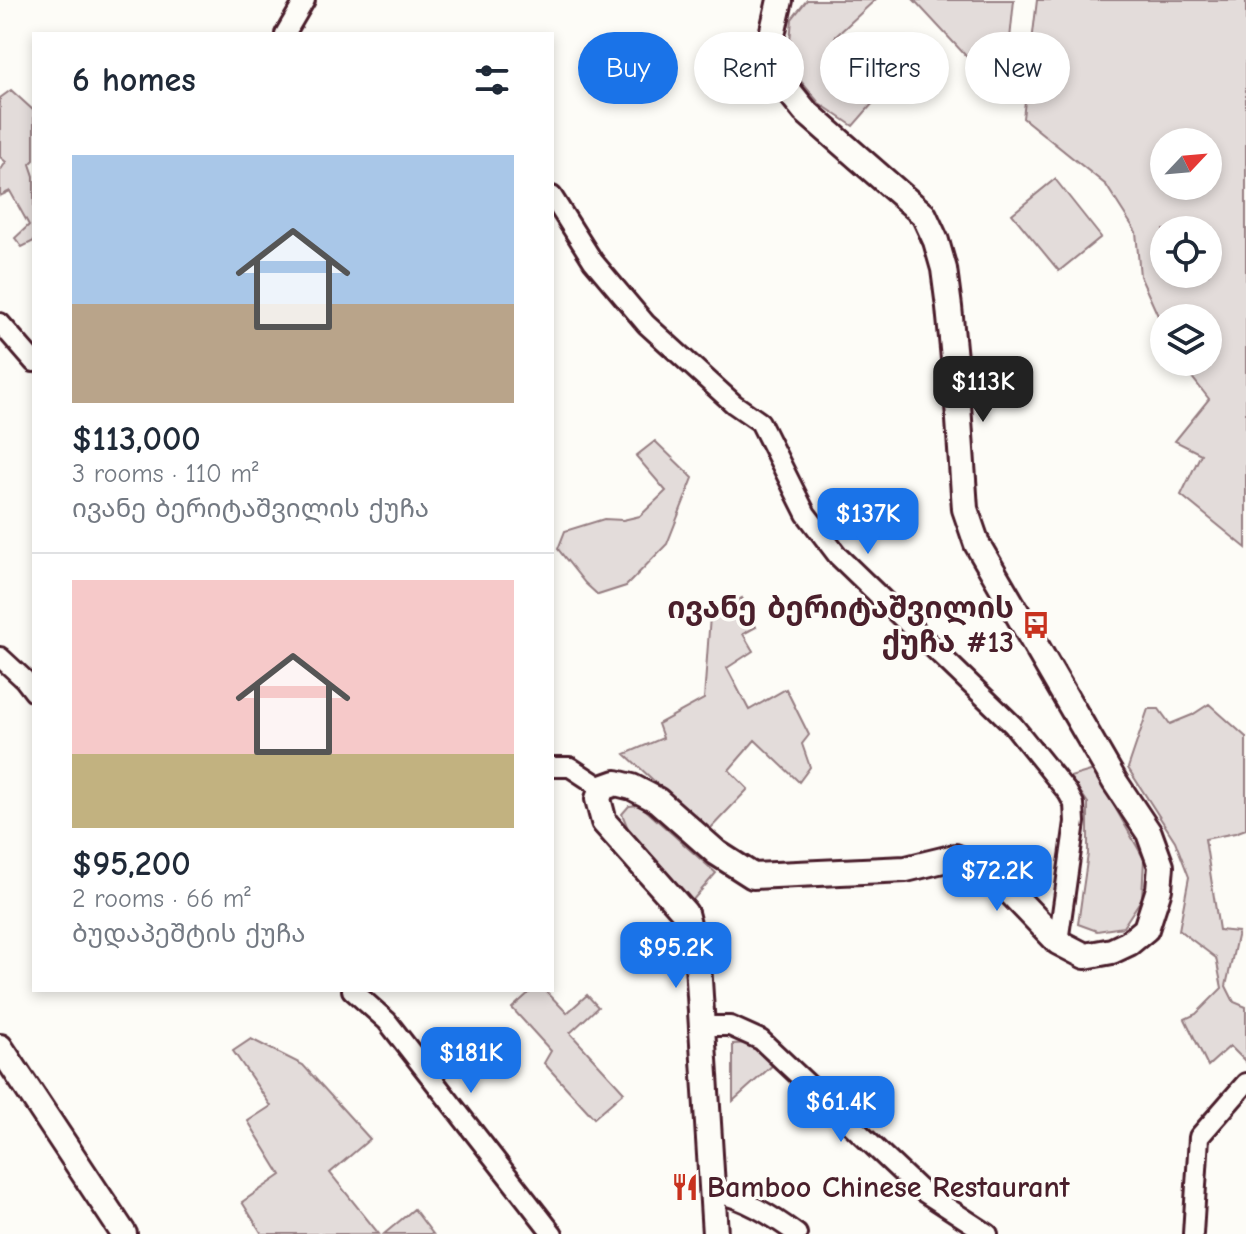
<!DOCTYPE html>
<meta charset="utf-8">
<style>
:root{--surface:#fff;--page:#f6f6f7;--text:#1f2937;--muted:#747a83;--line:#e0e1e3;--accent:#1a73e8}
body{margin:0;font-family:"Comic Neue","Noto Sans Georgian",sans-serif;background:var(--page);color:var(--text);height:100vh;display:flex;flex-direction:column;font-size:30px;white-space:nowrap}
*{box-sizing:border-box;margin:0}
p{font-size:26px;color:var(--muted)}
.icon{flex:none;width:44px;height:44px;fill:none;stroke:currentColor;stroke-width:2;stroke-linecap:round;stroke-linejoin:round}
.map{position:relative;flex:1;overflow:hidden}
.panel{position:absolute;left:32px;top:32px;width:522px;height:960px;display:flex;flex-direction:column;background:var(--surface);border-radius:0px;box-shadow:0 4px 12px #0003}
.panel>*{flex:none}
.top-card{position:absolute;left:578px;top:32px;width:548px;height:72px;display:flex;gap:16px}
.needle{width:52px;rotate:64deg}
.fabs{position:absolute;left:1150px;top:128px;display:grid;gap:16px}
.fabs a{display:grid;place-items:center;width:72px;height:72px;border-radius:50%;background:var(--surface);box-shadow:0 4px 12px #0003;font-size:40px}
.price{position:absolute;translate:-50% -68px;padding:0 18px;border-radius:16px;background:var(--accent);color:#fff;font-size:26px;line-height:52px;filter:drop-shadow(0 2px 4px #0008)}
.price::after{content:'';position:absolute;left:50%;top:48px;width:24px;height:18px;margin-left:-12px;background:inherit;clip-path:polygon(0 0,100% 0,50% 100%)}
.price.selected{background:#222;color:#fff}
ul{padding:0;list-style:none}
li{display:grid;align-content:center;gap:16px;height:424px;padding:0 40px}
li+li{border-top:2px solid var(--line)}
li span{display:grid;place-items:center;height:248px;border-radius:0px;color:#555}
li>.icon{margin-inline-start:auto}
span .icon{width:144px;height:144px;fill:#fffc;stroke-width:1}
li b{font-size:34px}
h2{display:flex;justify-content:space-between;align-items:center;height:96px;padding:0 40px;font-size:34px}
.chip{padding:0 28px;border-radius:36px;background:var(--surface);box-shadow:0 4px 12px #0003;font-size:28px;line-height:72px}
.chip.selected{background:var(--accent);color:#fff}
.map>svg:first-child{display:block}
.green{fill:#e3dcda;stroke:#967e82;stroke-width:2;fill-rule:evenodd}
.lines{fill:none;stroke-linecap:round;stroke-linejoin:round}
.street-casing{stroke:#4a1f2b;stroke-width:24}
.secondary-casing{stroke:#4a1f2b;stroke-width:30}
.street{stroke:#fdfcf7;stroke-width:18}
.secondary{stroke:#fdfcf7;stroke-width:24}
.labels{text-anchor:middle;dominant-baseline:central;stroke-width:7;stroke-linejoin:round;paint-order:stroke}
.poi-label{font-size:30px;font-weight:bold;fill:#4a1f2b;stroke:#fdfcf7;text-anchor:end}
</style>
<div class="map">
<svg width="1246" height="1234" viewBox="0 0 1246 1234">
<rect width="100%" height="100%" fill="#fdfcf7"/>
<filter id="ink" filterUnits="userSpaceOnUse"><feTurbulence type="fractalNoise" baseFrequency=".0125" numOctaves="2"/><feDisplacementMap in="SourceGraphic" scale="16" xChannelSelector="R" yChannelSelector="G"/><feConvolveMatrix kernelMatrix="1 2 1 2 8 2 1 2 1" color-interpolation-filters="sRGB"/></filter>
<g filter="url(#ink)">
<path class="green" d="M807,0H875L835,37L887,87L853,126L819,103L799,79L789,53L792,19Z
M914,0H1014L1004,97Z
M1037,0H1246V548L1181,495L1201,454L1175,441L1209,399L1180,362H1208V318H1164V329L1140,276L1136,232L1106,185L1023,118ZM1164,142H1208V186H1164ZM1164,230H1208V274H1164Z
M11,90L34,111V160L30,164L34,176V241L22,247L15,238L29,225L10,191L0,196V171L6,162L0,157V98Z
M1055,179L1101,237L1059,271L1012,214Z
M655,441L693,478L667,544L626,586L598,595L585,583L558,549L565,531L604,519L623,520L640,516L666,491L636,456Z
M742,598L756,627L743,634L753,651L727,668L749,710L786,689L809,735L802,744L810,767L799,782L755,740L729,770L748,789L708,831L625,754L663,738L658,724L704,699L710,616Z
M1209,704L1246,737V829L1235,833L1205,839L1219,930L1238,932L1226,986L1234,1002L1246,1007V1062L1230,1046L1208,1066L1185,1019L1196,1014L1222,988L1216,958L1179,930L1189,877L1175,841L1128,768L1148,709H1159L1170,724L1192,715Z
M1094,770L1144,859L1142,898L1123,927L1097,931L1078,924L1088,854V803L1070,777Z
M640,805L716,873L692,901L629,831L622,814L629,806Z
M532,990H545L567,1013L587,995L598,1007L570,1033L624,1092L594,1118L544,1063L551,1051L512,1008Z
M251,1039L303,1065L370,1139L330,1173L379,1234H262L242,1202L281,1175L248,1121L271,1106L233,1051Z
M749,1043L775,1063L733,1101V1044Z
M414,1209L433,1234H384Z"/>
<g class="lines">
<g class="street-casing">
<path id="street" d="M285,34L305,0
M552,196L593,261L646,324L734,404L760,422L806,514L838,556L1013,725L1068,793L1074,804L1075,822L1058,942
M0,323L34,362
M0,657L24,679L34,692
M552,767H570L602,788
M352,990L387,1021L553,1234
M704,1026H730L761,1040L919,1189L988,1234
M714,1192C745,1199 771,1215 797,1234
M1193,1234L1199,1137L1246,1083"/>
</g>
<g class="secondary-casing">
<path id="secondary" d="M0,1047L124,1234
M715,1234L698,964L685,913L604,822L598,799L602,788L616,783L632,787L657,800L717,853L753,876L906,869L955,857L993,874L1058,942L1085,956L1112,951L1129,943L1146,929L1159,889L1161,866L1149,833L1115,782L977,544L965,509L957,390L949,307L944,269L936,241L924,215L805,111L780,80L772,57V35L780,0"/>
</g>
<use href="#street" class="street"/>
<use href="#secondary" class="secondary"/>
</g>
</g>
<defs>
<g id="bus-bare" transform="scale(2.16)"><path d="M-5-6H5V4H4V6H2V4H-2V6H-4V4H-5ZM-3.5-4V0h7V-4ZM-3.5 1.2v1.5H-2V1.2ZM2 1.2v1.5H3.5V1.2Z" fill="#c8321e" stroke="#fdfcf7" stroke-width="2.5" paint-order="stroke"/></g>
<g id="restaurant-bare" transform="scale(2.16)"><path d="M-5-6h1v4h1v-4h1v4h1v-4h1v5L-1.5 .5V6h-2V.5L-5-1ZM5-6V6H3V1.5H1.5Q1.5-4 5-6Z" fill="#c8321e" stroke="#fdfcf7" stroke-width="2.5" paint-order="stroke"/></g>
</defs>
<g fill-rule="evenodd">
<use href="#bus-bare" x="1036" y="625"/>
<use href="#restaurant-bare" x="685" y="1187"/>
</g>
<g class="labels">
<g class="poi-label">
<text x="1014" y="608">ივანე ბერიტაშვილის<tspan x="1014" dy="34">ქუჩა #13</tspan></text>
<text x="707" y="1187" text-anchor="start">Bamboo Chinese Restaurant</text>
</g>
</g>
</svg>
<div class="fabs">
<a><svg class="needle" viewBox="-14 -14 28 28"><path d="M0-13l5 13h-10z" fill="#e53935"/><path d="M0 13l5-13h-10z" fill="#747a83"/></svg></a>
<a><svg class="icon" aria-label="locate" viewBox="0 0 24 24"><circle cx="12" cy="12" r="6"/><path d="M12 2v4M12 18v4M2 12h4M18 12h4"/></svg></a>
<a><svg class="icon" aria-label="layers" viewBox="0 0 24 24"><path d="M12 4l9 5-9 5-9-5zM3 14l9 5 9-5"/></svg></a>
</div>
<b class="price selected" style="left:983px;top:424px">$113K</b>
<b class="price" style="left:868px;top:556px">$137K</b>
<b class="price" style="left:997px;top:913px">$72.2K</b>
<b class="price" style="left:676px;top:990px">$95.2K</b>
<b class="price" style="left:471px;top:1095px">$181K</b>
<b class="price" style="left:841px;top:1144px">$61.4K</b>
<div class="top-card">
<a class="chip selected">Buy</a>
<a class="chip">Rent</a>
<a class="chip">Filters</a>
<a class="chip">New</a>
</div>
<section class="panel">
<h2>6 homes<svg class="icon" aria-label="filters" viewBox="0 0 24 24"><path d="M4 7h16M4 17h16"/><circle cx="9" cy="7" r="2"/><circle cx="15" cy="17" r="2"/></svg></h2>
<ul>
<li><span style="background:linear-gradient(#a9c7e8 60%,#b9a48a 0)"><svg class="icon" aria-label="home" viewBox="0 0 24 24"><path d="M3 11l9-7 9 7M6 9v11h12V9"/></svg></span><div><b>$113,000</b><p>3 rooms · 110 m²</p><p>ივანე ბერიტაშვილის ქუჩა</p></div></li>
<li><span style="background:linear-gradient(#f6c9c9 70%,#c2b280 0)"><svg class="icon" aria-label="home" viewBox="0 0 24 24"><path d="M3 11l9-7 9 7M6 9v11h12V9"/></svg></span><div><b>$95,200</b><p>2 rooms · 66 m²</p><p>ბუდაპეშტის ქუჩა</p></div></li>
</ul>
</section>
</div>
